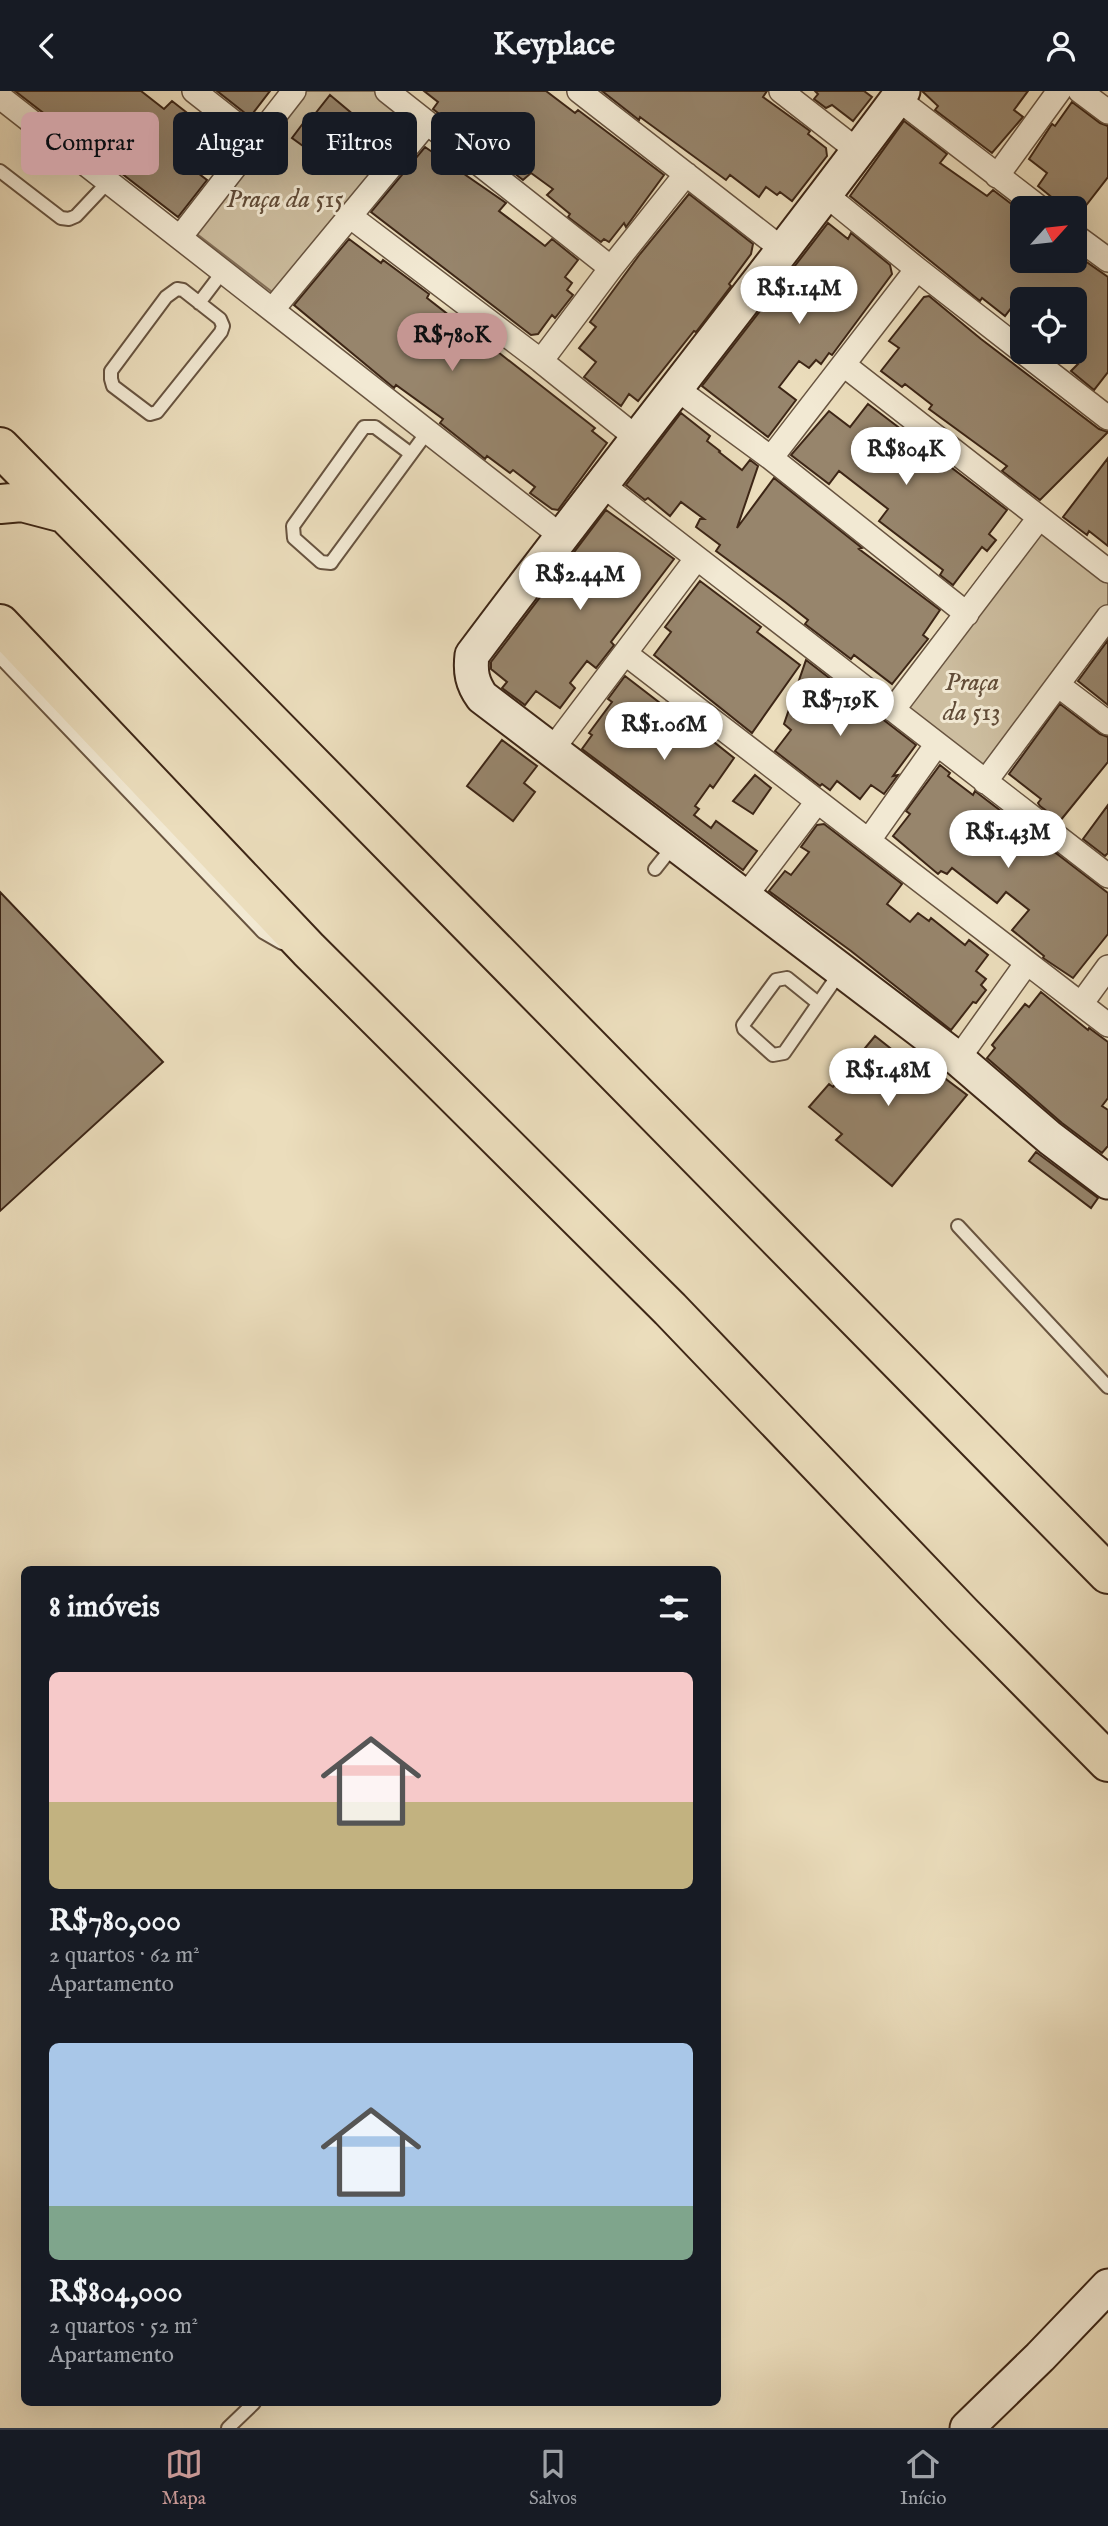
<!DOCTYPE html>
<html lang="pt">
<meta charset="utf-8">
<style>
:root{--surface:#171b24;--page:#242831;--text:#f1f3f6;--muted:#9ea1a6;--line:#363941;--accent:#c59692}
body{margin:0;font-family:"IM FELL English",serif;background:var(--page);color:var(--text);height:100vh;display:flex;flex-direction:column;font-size:26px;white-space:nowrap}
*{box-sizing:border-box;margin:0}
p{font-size:23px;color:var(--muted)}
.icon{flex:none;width:38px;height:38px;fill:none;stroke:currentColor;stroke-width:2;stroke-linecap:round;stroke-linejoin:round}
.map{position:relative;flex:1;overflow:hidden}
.side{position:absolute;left:21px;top:1475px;width:700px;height:840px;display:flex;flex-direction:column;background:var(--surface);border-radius:10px;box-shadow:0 7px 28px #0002}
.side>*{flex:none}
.guide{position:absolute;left:21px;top:21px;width:700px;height:63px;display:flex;gap:14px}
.needle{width:46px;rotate:63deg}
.fabs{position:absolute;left:1010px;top:105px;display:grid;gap:14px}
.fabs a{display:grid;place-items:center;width:77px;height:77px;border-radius:10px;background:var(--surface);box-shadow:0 7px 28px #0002;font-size:35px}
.price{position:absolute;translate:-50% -60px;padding:0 16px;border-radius:24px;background:#fff;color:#222;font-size:23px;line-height:46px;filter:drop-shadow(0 2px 4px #0008)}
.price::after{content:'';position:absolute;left:50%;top:42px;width:21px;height:16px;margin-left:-10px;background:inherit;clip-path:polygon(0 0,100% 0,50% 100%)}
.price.selected{background:var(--accent);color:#111}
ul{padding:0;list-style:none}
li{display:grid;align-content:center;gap:14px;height:371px;padding:0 28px}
li span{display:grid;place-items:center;height:217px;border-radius:10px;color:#555}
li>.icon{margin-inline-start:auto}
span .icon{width:126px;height:126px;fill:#fffc;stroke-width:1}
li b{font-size:30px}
h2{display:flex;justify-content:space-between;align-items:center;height:84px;padding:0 28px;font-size:30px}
.chip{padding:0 24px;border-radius:10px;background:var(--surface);box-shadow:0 7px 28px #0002;font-size:24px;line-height:63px}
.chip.selected{background:var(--accent);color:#111}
header{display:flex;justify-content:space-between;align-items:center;height:91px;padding:0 28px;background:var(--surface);font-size:32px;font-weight:800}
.dock{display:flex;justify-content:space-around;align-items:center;height:98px;border-top:2px solid var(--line);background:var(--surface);font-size:19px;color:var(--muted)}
.dock a{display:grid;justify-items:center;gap:4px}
.dock .selected{color:var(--accent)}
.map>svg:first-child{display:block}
.park{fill:#cdbea0;stroke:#85725b;stroke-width:2}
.building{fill:#97856c;stroke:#3d2616;stroke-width:2}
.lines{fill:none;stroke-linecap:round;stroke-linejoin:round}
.lane-casing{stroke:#685440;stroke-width:16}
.street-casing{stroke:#685440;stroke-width:26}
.secondary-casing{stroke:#3d2616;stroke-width:37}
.highway-casing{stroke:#3d2616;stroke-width:42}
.lane{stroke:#f2e9d3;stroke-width:12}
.street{stroke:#f2e9d3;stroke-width:23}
.secondary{stroke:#f2e9d3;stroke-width:33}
.highway{stroke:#ebddbc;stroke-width:38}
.labels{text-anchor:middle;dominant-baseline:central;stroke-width:6;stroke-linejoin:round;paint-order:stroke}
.park-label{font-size:26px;font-style:italic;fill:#614c38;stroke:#f2e9d3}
</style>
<header><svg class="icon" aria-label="back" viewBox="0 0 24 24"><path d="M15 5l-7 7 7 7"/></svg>Keyplace<svg class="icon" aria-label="person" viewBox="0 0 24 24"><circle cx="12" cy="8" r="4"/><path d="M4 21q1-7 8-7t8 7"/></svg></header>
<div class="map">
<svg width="1108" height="2337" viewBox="0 0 1108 2337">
<rect width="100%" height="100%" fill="#ebddbc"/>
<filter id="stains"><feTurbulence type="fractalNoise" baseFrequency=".00286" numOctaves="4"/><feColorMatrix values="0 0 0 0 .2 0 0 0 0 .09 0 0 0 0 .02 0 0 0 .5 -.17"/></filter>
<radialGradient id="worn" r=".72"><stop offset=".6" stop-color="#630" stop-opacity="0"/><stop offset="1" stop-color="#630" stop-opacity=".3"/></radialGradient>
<path class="park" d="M284,0H392L431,31L289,214L180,130Z
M1035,414L1108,471V536L985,701L879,617Z"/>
<path class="building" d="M15,0H141L164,18L172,10L223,50L198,82L207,89L178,126Z
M217,0H270L250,26Z
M424,0H546L575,22L578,19L664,84L626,136L624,132L609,151L604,148L601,151L568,126L570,123L547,104L553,98L531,82L523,89L433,18L438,11Z
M602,0H767L763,6L810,40L808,43L826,57L827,65L792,110L780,101L777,104L766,96L759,106L730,84L726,89L640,26L639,29Z
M815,0H864L872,6L853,30L832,14L826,17L814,8L818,3Z
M922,0H1028L1014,19L1023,26L992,62L935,19L938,15Z
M330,4L361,30L347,49L333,39L314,63L292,47L304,31L307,33Z
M1072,11L1100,32L1108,35V86L1084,117H1054L1052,110L1054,108L1038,95L1047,82L1029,68L1052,33L1055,35Z
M904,30L947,63L940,72L987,105L993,99L1022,121V170H1078L1084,174L1085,170L1108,186V281L1094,299L1071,280L1078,273L1074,271V228L1079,224L1074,220V208H1018L1005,225L982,207L980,210L850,105Z
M425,56L506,112L499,120L545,155L552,148L578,169L565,186L572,192L567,199L573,204L555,227L552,224L538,243L531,244L371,121Z
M689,103L753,153L751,163L729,193L731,195L696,241L694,240L638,310L629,303L621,315L584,286L596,271L579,257L596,236L590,231L640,163Z
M828,132L848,148L851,142L890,174L892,183L832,264L829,262L821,273L816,269L809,277L799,270L779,296L796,309L768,346L702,295Z
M349,148L381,172L383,169L429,203L427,207L450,225L446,230L468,248L472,242L498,261L595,337L592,340L607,352L558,419L552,418L530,402L535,396L513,379L510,382L487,365L485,368L474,359L440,332L443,328L396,294L394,297L294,214Z
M929,205L981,248L1099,338L1108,341L1040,409L1002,380L1007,375L929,318L932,314L905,293L902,296L881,280L899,257L889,250L924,206Z
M868,313L1007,419L989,443L996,449L987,460L982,456L953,494L940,484L943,479L879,430L888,418L839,380L829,393L791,364L829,320L850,336Z
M681,322L710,345L707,350L720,360L719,361L742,379L750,369L758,375L737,437L774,387L862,457L859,458L940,519L923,544L928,548L892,593L854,564L851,568L805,533L808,529L785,511L716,460L720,454L696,436L700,428H704L681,411L670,425L648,407L645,409L626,394Z
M1108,367V455L1089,440L1087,444L1063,426Z
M606,419L674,468L611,551L614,554L596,577L587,570L570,592L575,597L560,617L536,600L525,614L502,597L507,591L491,578V571Z
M700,490L761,536L757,541L800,574L752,642L654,564L671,541L665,536Z
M1108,549V614L1078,590Z
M806,569L916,654L893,685L898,684L884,703L871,694L860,708L837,690L830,699L822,693L820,695L775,660L791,639L784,633Z
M625,585L664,615L666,612L689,629L683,638L704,655L710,648L734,667L713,697L710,694L695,715L699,718L694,724L711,737L716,730L757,760L743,779L582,658L592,644L589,642L612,611L608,608Z
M1060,613L1100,643L1108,646V671L1060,730L1040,715L1038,712L1041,708L1009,683Z
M502,649L537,675L524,692L535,701L513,730L467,695Z
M940,674L950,682L948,685L973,704L975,700L980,704L1108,802V843L1073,887L1043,867L1044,865L1012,839L1029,819L1006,801L997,812L952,777L947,783L941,780L938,783L893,745L910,723L906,720Z
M755,684L771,697L753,723L733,710Z
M1108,714V762L1105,765L1083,748Z
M824,733L902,793L887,813L910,831L918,822L929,830L931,827L965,854L969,849L988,864L976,880L986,888L981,894L986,899L976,912L973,911L951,939L851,860L769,800L785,780L791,784L809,761L801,756L817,734Z
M0,801L163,971L0,1120Z
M1041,901L1088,939L1089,937L1108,951V1007L1102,1015L1108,1019V1055L1102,1062L1062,1032L987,967L995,957L992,954L1025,913L1029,916Z
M875,945L904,968L910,961L967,1004L892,1095L836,1049L842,1043L809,1016L829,993L833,996Z
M1036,1061L1098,1107L1091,1117L1029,1070Z"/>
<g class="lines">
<g class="lane-casing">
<path id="lane" d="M0,80L61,127L69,128L76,125L109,90
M177,198L183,199L220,228L223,235L221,241L157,321L150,323L113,295L111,288V280L166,206Z
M199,212L224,179
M411,363L375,336H364L293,435L294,447L321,471L331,472L333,469L428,340
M0,566L263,841L282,852
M655,778L674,754
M818,912L787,887L776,889L743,934L744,938L773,964L784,962L841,880
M958,1135L1108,1296
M228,2337L254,2312"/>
</g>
<g class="street-casing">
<path id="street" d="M194,0L255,48
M387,0L611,177
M579,0L782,158
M781,0L858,60
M1080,0L1108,21
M0,6L561,445
M898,8L1040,117
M997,85L1059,0
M826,104L917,178L1022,260
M351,126L541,270L638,348
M1074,144L1108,169
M181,145L294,0
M273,218L426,33
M1023,261L1108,327
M541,270L611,177L686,83
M844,274L1108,480
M677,298L771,367L967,523
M771,367L917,178
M600,392L1108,785
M626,563L1108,934
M1058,594L1108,632
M893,619L1039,427
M551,660L697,467
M985,691L1108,526
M869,749L937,653
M744,807L817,711
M1081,913L1108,876
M958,968L1026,873"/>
</g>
<g class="secondary-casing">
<path id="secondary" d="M903,0C762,190 614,374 472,564C470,581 472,592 482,606L958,968L1050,1047L1108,1091
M967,2337L1040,2266L1108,2195"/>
</g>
<g class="highway-casing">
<path id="highway" d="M0,356L1108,1483
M0,413L22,411L64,422
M0,533L309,859L670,1218L962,1523L1108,1671"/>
</g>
<use href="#lane" class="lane"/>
<use href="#street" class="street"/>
<use href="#secondary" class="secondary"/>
<use href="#highway" class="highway"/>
</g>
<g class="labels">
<g class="park-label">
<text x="285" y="108">Praça da 515</text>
<text x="972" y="591">Praça<tspan x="972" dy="30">da 513</tspan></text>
</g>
</g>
<rect width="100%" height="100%" filter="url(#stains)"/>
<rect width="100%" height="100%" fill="url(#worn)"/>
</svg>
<div class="fabs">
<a><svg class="needle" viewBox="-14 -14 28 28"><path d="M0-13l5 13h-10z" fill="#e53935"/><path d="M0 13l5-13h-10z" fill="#9ea1a6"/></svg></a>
<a><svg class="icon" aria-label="locate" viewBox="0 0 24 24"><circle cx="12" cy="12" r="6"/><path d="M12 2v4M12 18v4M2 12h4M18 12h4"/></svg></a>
</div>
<b class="price" style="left:799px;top:235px">R$1.14M</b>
<b class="price selected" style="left:452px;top:282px">R$780K</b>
<b class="price" style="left:906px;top:396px">R$804K</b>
<b class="price" style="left:580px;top:521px">R$2.44M</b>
<b class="price" style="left:840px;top:647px">R$719K</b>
<b class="price" style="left:664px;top:671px">R$1.06M</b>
<b class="price" style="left:1008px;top:779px">R$1.43M</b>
<b class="price" style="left:888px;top:1017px">R$1.48M</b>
<div class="guide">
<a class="chip selected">Comprar</a>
<a class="chip">Alugar</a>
<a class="chip">Filtros</a>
<a class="chip">Novo</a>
</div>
<section class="side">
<h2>8 imóveis<svg class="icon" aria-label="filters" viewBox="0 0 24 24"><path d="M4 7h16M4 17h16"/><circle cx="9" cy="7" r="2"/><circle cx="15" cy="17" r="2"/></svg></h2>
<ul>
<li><span style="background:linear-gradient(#f6c9c9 60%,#c2b280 0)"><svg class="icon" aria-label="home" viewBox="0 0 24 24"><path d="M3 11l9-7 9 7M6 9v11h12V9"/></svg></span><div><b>R$780,000</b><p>2 quartos · 62 m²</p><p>Apartamento</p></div></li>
<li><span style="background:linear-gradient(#a9c7e8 75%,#7fa58c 0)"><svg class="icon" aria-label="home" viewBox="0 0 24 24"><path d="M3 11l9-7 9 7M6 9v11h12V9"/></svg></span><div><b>R$804,000</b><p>2 quartos · 52 m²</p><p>Apartamento</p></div></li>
</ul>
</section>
</div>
<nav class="dock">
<a class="selected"><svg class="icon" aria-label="map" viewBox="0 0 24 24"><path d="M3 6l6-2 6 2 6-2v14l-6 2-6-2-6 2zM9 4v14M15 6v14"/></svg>Mapa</a>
<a><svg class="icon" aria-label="saved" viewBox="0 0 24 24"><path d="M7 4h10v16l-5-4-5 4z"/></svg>Salvos</a>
<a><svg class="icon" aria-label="home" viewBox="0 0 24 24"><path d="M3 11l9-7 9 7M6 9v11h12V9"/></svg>Início</a>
</nav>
